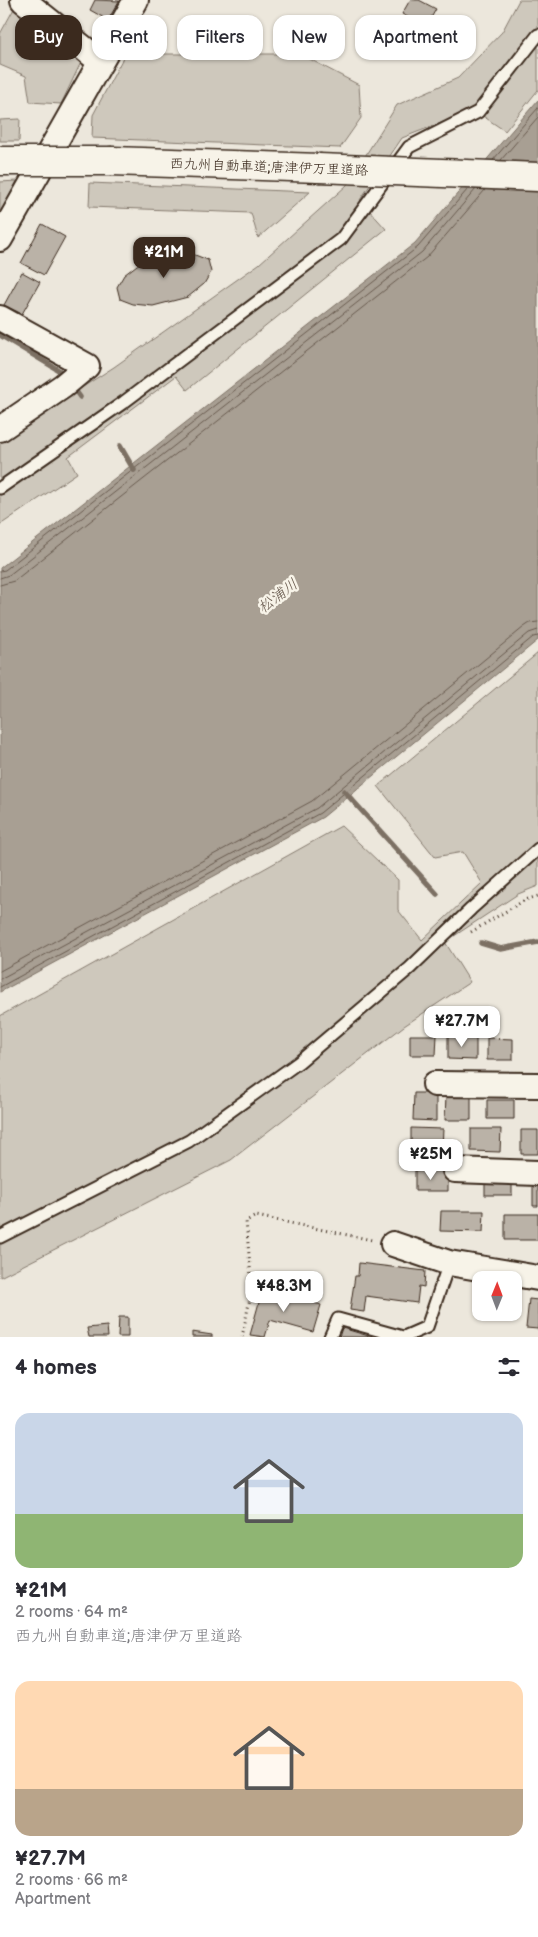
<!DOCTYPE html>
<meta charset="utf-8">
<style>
:root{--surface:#fff;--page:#f7f7f7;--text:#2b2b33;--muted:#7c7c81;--accent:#3b2a1e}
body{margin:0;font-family:"Balsamiq Sans","Klee One",sans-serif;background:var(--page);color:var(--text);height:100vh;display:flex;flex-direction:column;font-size:19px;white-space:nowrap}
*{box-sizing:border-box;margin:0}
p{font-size:16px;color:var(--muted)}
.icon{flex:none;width:28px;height:28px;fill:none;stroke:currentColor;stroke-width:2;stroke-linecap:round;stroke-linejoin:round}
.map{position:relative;height:1337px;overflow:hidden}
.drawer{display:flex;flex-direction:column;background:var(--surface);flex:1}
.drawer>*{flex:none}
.guide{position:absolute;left:15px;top:15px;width:509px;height:45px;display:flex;gap:10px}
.needle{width:32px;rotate:1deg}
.buttons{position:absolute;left:472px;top:1271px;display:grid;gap:10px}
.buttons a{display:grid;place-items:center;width:50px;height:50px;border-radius:10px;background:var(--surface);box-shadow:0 1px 4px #0004;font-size:25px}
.price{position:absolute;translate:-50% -42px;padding:0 11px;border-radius:10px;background:#fff;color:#222;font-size:16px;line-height:32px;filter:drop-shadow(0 1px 2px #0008)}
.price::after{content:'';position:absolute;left:50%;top:30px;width:15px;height:11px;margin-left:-8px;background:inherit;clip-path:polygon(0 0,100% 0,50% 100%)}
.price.active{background:var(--accent);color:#fff}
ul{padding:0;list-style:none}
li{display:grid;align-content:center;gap:10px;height:265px;padding:0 15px}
li span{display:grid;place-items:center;height:155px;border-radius:15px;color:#555}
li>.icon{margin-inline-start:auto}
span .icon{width:90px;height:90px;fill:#fffc;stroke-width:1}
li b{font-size:21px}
h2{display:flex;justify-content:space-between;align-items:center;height:60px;padding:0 15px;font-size:21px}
.pill{padding:0 18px;border-radius:15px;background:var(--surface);box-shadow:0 1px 4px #0004;font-size:18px;line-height:45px}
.pill.active{background:var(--accent);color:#fff}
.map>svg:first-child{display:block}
.green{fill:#cec8bc;stroke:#84796d}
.water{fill:#a89f93;stroke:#7c7064}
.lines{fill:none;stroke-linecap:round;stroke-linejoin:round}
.shore{stroke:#67594d;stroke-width:1}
.stream{stroke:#7c7064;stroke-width:5.5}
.building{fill:#bab2a7;stroke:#3b2a1e}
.service-casing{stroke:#3b2a1e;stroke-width:15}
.minor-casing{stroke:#3b2a1e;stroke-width:28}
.motorway-casing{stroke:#3b2a1e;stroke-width:31}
.path{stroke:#3b2a1e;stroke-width:3;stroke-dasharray:1 4;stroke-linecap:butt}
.service{stroke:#f7f3e8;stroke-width:11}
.minor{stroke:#f7f3e8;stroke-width:24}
.motorway{stroke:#f7f3e8;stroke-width:28}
.motorway-bridge-casing{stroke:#3b2a1e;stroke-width:31;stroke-linecap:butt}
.motorway-bridge{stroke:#f7f3e8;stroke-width:28}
.labels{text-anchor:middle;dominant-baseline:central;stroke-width:5;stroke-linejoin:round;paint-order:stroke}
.street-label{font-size:14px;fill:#3b2a1e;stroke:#f7f3e8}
.water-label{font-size:15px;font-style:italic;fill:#615347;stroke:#f7f3e8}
</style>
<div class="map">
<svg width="538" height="1337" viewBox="0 0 538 1337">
<rect width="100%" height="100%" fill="#ece7dc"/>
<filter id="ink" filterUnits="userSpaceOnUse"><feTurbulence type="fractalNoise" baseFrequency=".02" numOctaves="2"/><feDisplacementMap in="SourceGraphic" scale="10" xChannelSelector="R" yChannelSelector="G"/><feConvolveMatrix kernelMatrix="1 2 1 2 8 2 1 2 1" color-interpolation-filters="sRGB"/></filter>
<g filter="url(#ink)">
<path class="green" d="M519,0H538V90L505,131L474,110L402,138L360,200L386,229L187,390L176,376L68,457L77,473L0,525V440L114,367L259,264L347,185L397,105L458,78L502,32Z
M16,5L84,56L61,104L30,102L26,76L0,65V34Z
M125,54H300L359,85L361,118L340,148L92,138L93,115Z
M20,119L19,141H0V120Z
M17,181L0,214V182Z
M90,183L310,192L258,238L251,213L89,207Z
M538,653V886L518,894L445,942L470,982L404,1026L231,1160L0,1277V1016L341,826L398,880V910L422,940L482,883L463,852L435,857L378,786Z"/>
<path class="water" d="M538,100V640L323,817L0,992V568L415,243Z"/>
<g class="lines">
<path class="shore" d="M493,160L538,108
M501,160L538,117
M0,571L5,570L418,247L468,189
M0,578L9,575L422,252L476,189
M0,585L14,581L427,257L485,190
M0,971L312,801L524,627L530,623L538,622
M0,979L317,808L529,633L538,630
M0,987L320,813L533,637L538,636"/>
<path class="stream" d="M0,335L60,371L65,377
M72,386L80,397
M120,446L134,470
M344,791L437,894
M481,943L501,949L538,942"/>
</g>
<path class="building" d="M95,0L119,1L108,20L90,10Z
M410,0H419L436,9L426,27L402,14Z
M42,224L65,237L44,275L21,263Z
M175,252L195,255L208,260L211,272L204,284L188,297L153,306L133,304L120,299L117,287L124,275L141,262Z
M22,272L40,282L22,314L4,305Z
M410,1035H437L436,1055H410Z
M448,1035L476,1036V1060L448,1059Z
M487,1038L513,1039V1060H487Z
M414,1093H436V1121L413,1120Z
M446,1096H471V1120H445Z
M487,1100H514V1119H487Z
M411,1128L443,1129L442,1149L411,1148Z
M471,1129H501L500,1152L471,1151Z
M521,1130H538V1154H521Z
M415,1170L448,1171V1191H415Z
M485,1177L512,1178V1195H485Z
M533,1181H538V1206H533Z
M441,1211H484L483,1232L440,1231Z
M505,1214H538V1240H505Z
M359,1263L425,1271L424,1287L419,1286L417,1303L366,1296L364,1312L350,1310L355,1276H358Z
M263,1288L321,1305L313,1332L270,1320L265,1337L250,1335Z
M529,1299L538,1300V1329L526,1328Z
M119,1317H128V1337H118Z
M107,1326L108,1337H89L87,1328Z
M342,1328L372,1337H339Z
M192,1332L212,1335V1337H192Z"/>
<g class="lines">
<g class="service-casing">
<path id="service" d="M0,488L124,402L341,239L409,147L478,112L538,35
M0,1237L189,1141L299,1062L410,968L471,909L538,849
M330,1337L338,1319L403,1337
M404,1337L427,1327L449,1263"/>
</g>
<g class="minor-casing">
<path id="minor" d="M23,0L101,62
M0,239L136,0
M0,318L87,366L63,386L0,429
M435,1084L538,1085
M455,1170L538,1173
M393,1244L449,1263L538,1278"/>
</g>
<g class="motorway-casing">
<path id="motorway" d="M112,161L319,168"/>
</g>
<path class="path" d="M471,932L525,900L538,896
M242,1337L252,1289L246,1221L256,1216L372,1240"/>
<use href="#service" class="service"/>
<use href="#minor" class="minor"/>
<use href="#motorway" class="motorway"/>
<g class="motorway-bridge-casing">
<path id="motorway-bridge" d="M0,161H112
M319,168L538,177"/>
</g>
<use href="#motorway-bridge" class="motorway-bridge"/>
</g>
</g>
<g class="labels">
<g class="street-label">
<text transform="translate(269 167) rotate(2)">西九州自動車道;唐津伊万里道路</text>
</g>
<g class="water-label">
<text transform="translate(278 596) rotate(-37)">松浦川</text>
</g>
</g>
</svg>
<div class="buttons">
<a><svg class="needle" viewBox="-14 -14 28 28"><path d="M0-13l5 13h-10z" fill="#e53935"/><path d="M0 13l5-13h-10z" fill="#7c7c81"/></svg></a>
</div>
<b class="price active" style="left:164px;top:279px">¥21M</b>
<b class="price" style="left:462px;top:1048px">¥27.7M</b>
<b class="price" style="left:431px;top:1181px">¥25M</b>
<b class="price" style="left:284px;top:1313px">¥48.3M</b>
<div class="guide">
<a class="pill active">Buy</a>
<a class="pill">Rent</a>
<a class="pill">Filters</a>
<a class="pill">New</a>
<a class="pill">Apartment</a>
</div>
</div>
<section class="drawer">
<h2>4 homes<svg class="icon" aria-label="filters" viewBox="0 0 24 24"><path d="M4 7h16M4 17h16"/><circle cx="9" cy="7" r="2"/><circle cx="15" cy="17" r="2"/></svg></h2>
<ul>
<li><span style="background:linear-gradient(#c9d6e8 65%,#8fb573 0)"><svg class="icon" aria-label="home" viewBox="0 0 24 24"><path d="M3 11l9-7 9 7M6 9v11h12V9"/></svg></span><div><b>¥21M</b><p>2 rooms · 64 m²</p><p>西九州自動車道;唐津伊万里道路</p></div></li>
<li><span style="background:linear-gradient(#ffd9b3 70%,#b9a48a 0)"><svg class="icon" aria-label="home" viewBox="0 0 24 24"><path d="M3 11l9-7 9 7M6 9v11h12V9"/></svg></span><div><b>¥27.7M</b><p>2 rooms · 66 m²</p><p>Apartment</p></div></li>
</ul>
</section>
